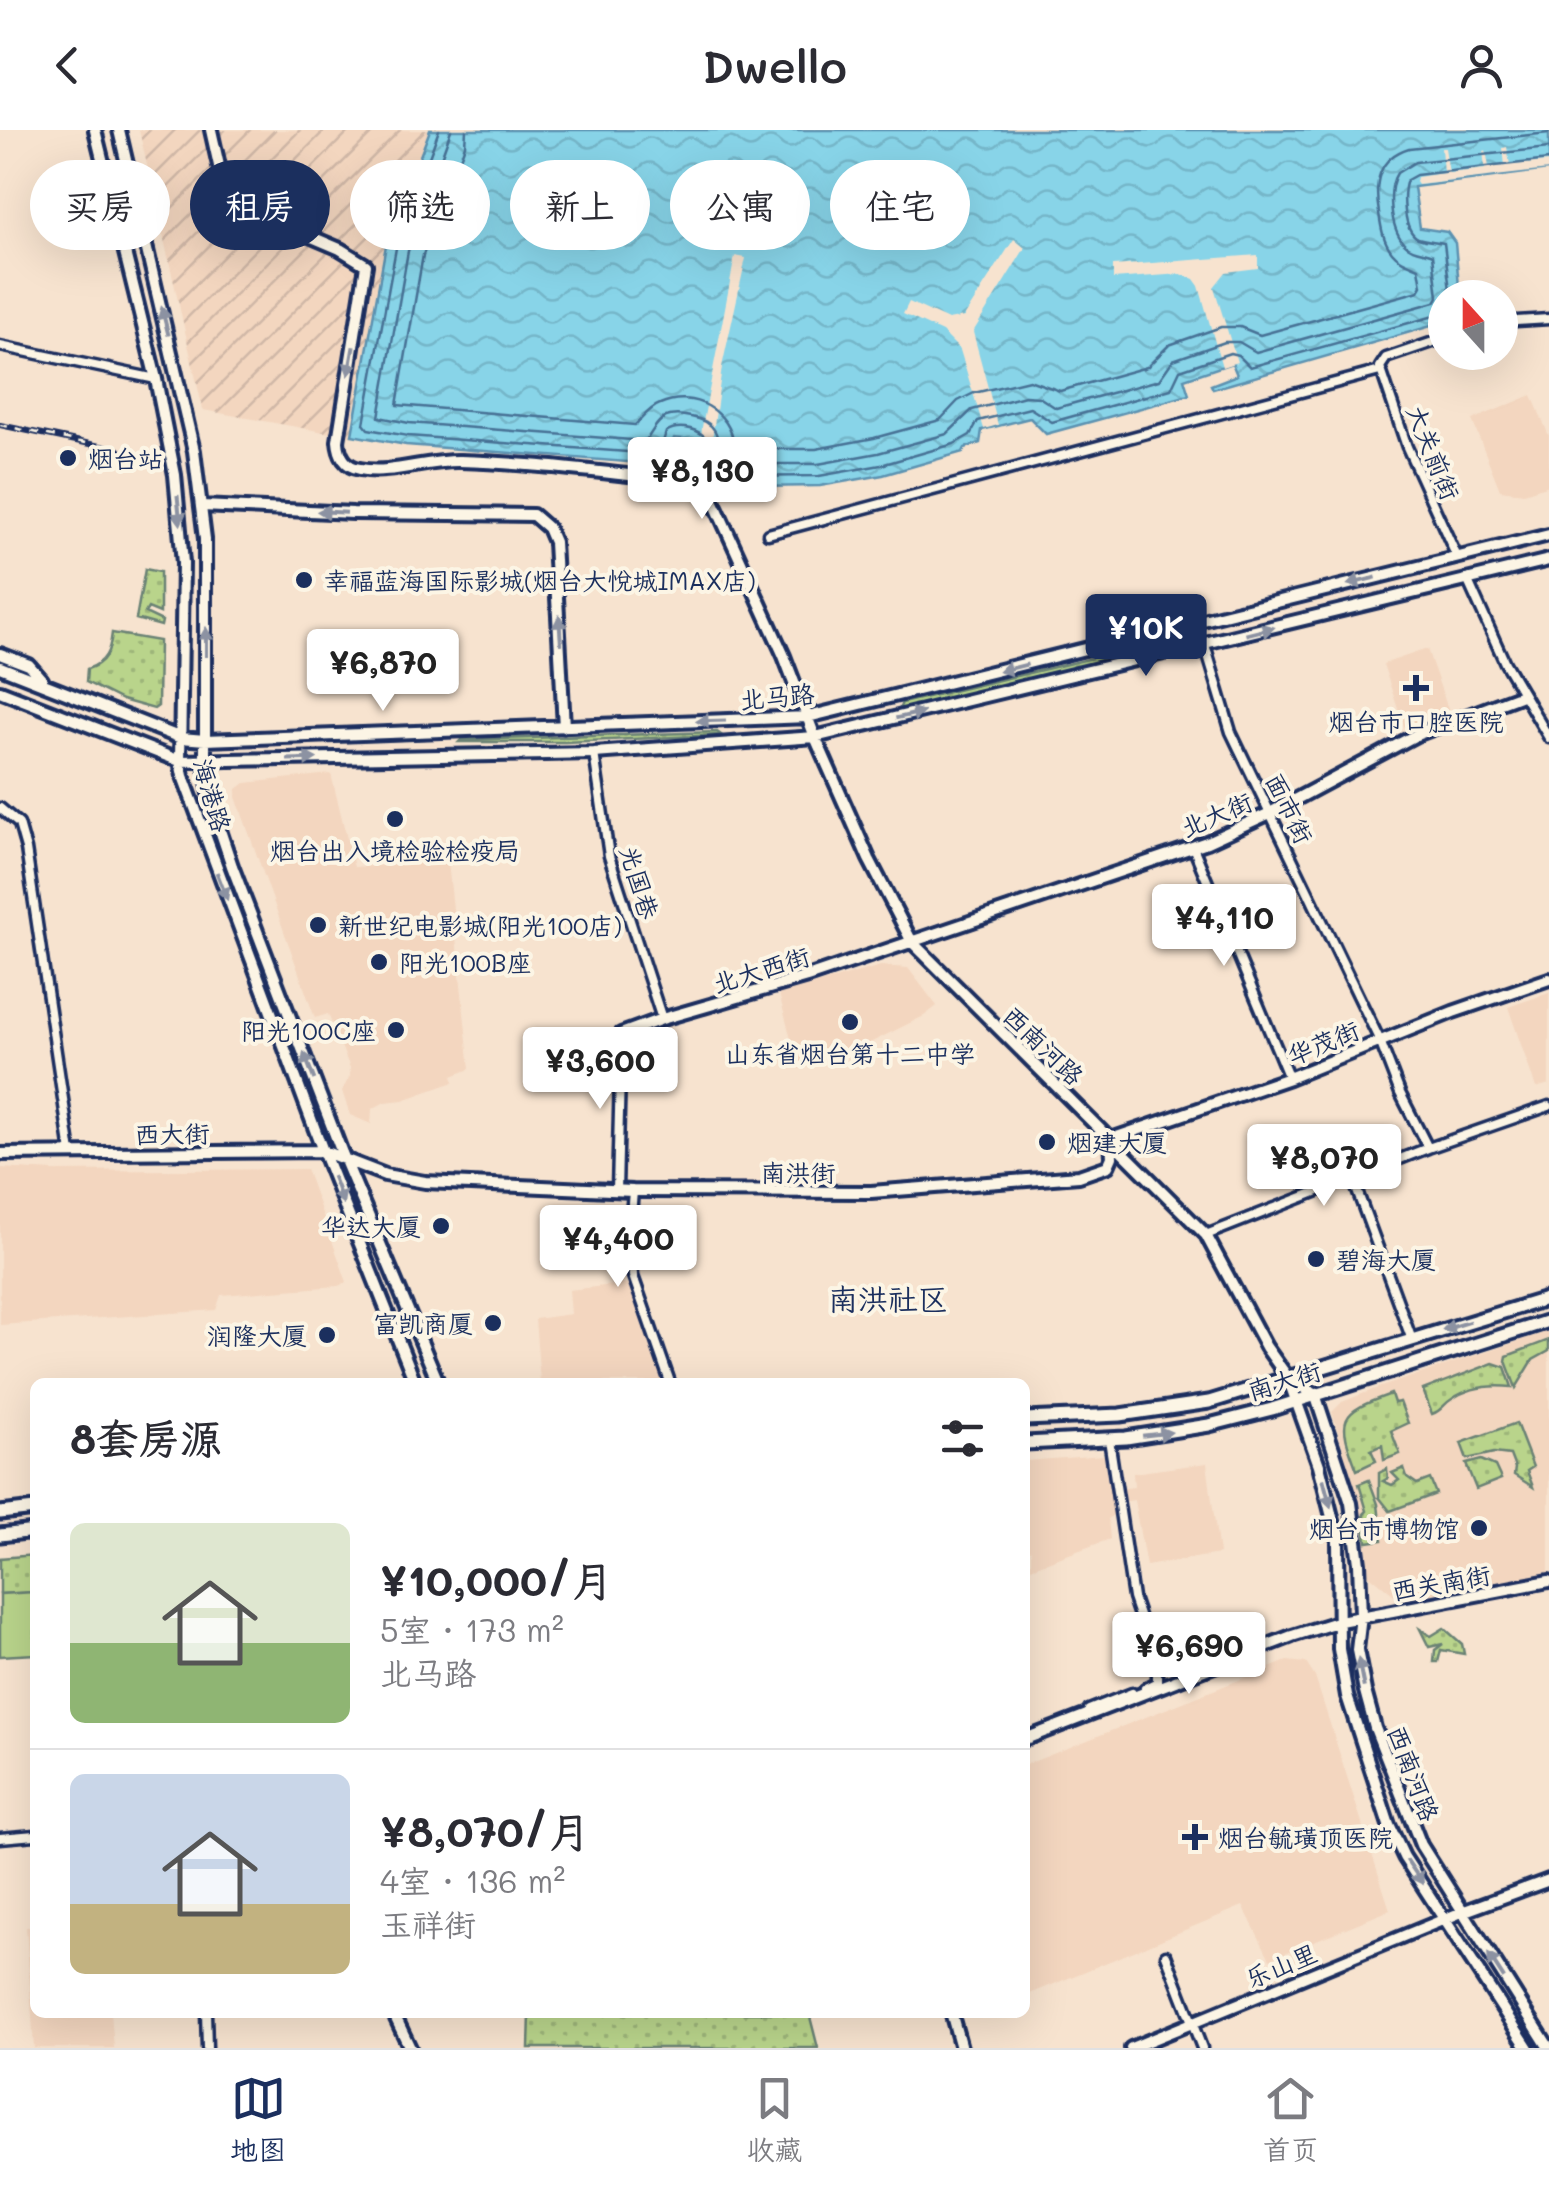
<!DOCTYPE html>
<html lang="zh">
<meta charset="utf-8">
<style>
:root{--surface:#fff;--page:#f2f2f3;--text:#2b2b33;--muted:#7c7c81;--line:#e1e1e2;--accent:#1b2f5e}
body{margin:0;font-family:Mali,"LXGW WenKai TC",sans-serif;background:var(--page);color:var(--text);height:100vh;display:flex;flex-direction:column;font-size:38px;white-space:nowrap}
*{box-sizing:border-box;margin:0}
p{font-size:32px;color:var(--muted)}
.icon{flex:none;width:55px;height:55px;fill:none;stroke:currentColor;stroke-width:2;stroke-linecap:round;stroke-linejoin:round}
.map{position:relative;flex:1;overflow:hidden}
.side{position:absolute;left:30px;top:1248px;width:1000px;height:640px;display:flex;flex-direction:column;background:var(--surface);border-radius:15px;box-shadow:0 10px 40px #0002}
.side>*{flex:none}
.banner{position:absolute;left:30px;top:30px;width:1000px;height:90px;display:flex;gap:20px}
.needle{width:65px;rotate:339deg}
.buttons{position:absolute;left:1428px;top:150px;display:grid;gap:20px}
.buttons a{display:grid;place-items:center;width:90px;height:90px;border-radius:50%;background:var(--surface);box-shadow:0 10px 40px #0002;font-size:50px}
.price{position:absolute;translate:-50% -85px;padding:0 22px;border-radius:10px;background:#fff;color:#222;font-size:32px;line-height:65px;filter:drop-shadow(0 2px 5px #0008)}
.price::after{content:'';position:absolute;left:50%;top:60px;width:30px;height:22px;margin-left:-15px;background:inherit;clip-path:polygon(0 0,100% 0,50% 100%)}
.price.selected{background:var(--accent);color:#fff}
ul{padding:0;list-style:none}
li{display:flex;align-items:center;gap:30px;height:250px;padding:0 40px}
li+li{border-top:2px solid var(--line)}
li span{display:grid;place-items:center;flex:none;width:280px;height:200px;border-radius:15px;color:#555}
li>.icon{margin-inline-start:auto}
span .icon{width:120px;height:120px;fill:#fffc;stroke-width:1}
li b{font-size:42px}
h2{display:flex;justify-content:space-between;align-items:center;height:120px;padding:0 40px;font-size:42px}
.pill{padding:0 35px;border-radius:45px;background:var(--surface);box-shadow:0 10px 40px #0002;font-size:35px;line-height:90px}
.pill.selected{background:var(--accent);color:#fff}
header{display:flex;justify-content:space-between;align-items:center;height:130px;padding:0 40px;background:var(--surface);font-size:45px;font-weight:600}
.tab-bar{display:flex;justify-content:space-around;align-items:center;height:140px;border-top:2px solid var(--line);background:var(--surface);font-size:28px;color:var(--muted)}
.tab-bar a{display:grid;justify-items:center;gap:5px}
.tab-bar .selected{color:var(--accent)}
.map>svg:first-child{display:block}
.built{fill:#f3d6bf}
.industrial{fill:url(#industrial-furrows)}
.grass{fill:url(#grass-dots);stroke:#6a8274;stroke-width:2.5}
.pitch{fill:#b9d48b;stroke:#6a8274;stroke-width:2.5}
.water{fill:url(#water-waves);stroke:#5c92b1;stroke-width:2.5}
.pier{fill:#f7e3cf}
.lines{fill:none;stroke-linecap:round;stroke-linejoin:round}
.shore{stroke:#477195;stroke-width:2.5}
.street-casing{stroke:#1b2f5e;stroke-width:15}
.secondary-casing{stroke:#1b2f5e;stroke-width:18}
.primary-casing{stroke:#1b2f5e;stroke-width:19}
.street{stroke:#fcf5e5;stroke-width:8}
.secondary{stroke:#fcf5e5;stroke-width:10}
.primary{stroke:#fcf5e5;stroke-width:11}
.rail-casing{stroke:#1b2f5e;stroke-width:6}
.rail{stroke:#fcf5e5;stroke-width:2.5;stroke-dasharray:8;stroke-linecap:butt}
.oneway{fill:#8c92a2}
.poi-dot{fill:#1b2f5e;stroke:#fcf5e5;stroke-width:4}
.labels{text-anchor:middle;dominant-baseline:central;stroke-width:8;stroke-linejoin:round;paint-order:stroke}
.street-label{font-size:25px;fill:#1b2f5e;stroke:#fcf5e5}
.poi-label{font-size:25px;fill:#1b2f5e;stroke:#fcf5e5;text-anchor:start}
.quarter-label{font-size:30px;fill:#1b2f5e;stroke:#fcf5e5}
</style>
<header><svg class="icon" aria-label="back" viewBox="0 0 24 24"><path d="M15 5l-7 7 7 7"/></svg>Dwello<svg class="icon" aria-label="person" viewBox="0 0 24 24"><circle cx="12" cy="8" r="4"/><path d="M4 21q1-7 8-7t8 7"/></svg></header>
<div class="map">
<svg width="1549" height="1918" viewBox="0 0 1549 1918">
<defs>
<pattern id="industrial-furrows" width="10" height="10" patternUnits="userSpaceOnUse" patternTransform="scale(2.5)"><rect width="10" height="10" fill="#f3d6bf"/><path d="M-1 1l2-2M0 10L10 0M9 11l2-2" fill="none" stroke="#d0b8a7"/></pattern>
<pattern id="grass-dots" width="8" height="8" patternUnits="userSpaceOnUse" patternTransform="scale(2.5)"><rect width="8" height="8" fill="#b9d48b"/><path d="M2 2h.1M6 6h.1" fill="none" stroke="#9eb67a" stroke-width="1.8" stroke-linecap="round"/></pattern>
<pattern id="water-waves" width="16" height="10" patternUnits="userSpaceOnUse" patternTransform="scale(2.5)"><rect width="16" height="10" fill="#88d4e8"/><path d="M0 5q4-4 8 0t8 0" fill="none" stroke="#75b6c9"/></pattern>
</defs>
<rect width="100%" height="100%" fill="#f7e3cf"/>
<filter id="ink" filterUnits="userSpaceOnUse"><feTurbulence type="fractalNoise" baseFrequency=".01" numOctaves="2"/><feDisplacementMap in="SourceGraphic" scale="20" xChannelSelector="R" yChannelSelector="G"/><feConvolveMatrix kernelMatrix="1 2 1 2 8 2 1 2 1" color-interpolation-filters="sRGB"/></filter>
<g filter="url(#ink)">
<path class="built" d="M1532,265L1549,306V355L1524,363L1500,360L1472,290Z
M1427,519L1449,582L1404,597L1383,534Z
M331,644L354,737L448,732L470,939L452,946L454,952L403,970L385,972L372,979L371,994L350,985L342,961L350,946V938L328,884L315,888L236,667L237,659L245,653Z
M881,836L908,838L937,876L924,886L844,926L799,939L779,864Z
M1549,863V954L1536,958L1508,877Z
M0,1038L54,1041L306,1039L347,1152L338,1156L221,1165L216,1180L0,1195Z
M631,1153L667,1252H540L535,1189L571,1184L569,1160Z
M1549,1201V1445L1430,1466L1398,1468L1367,1443L1358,1370L1332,1282L1342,1272L1375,1259Z
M1104,1325L1109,1360L1134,1357L1133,1343L1207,1333L1219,1424L1146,1436L1134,1370L1115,1373L1117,1384L1108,1388L1110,1409L1031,1438V1420L1025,1419V1331Z
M1287,1531L1306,1533L1315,1547L1390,1780L1270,1829L1243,1776L1025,1866V1635Z
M26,1797H35V1882L111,1883L114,1918H34Z"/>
<path class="industrial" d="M139,0H430L386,115L352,307L203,280Z"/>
<path class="grass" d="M145,439L160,442V483L148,478L145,483L162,491L161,496L136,489Z
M112,503L159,511L158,576L154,579L122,570L86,552L87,539C106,533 110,521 112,503Z
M1114,523L1119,525L1117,528L901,580L900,577L902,573Z
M717,602L721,605L565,612H459L461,610Z
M1549,1210V1221L1533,1230L1516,1258L1506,1231L1507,1226Z
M1493,1233L1505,1237L1512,1257C1492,1255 1469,1257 1452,1269C1442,1275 1443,1280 1432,1284L1423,1260Z
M1391,1264L1394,1273L1400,1272L1408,1293L1391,1301L1400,1324L1384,1330L1382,1315L1371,1320L1376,1331L1357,1340C1337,1288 1338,1283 1391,1264Z
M1516,1293L1533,1337L1527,1341L1533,1357L1514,1345L1515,1338L1510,1325L1494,1323L1467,1329L1461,1313Z
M1481,1330L1495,1336L1501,1349L1476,1359L1466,1334Z
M1404,1338L1407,1347L1417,1354L1430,1349L1436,1364L1390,1381L1379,1367V1343L1387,1339L1388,1348L1383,1351L1392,1355L1399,1350L1392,1343Z
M1369,1350L1378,1374L1382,1410L1367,1412L1364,1384L1367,1381L1359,1354Z
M35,1425V1462L0,1464V1428Z
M1444,1498L1462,1514L1464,1524L1441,1520L1438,1532H1434L1435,1520L1443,1514L1429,1517L1420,1499L1431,1506Z
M530,1883H809L818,1918H529Z"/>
<path class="pitch" d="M35,1462V1524L0,1526V1464Z"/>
<path class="water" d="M430,0H1549V40L1414,57L1420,98L1447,102L1455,113L1460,167L1445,168V192L1213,259L1211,255L1237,245L1232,233L1184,249L1189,265L1046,304L1030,288L982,300L980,313L965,318L963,322L883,345L820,356L742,357L710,364L698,350L691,319L696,316L694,310L674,308L666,335L406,315L352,305L386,115Z"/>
<path class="pier" d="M1507,17L1510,35L1549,32V40L1418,55L1416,52L1417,47L1443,43L1441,18H1445L1449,43L1485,39L1483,21L1486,20L1489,37L1505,36L1503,18Z
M1014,109L1025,118L973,202L998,295L984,299L960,220L942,202L903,184L909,172L948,190L964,187Z
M1258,125V138L1226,142L1214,157L1237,232L1222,237L1199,156L1194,149L1181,144L1113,149V136Z
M735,126L746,128L722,237L705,361L698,350L702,297Z"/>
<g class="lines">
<path class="shore" d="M439,0L396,118L364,294L368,299L408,306L655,324L660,322L666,302C676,295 694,297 704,306L703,330L713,353L741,347L819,346L881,335L954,314L970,305L978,291L1030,278L1052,292L1171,259L1180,240L1230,223L1238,225L1250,237L1445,183
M451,0L408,121L379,287L409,293L645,311C652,304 655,292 666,287C674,284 682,285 691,287C715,291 722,306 716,328L722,338L741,334H818L878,323L947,304L972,280L1025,266L1039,267L1056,278L1159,250L1173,230L1225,212H1239L1256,222L1435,172L1438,167L1433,125C1424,121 1412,122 1404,113C1390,98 1387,59 1397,43L1415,32L1549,18
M466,0L465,15L423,125L397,275L635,295C643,288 649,278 660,274C693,259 731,281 734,316L739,319H816L874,308L940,290L958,271L974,263L1029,250L1060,261L1147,237L1169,215L1221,197H1240L1260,205L1419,161L1422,156L1419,138C1410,134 1399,131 1392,122C1383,111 1381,97 1379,83C1374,54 1377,28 1409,18L1549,3
M1451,168L1444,113C1437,111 1426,111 1418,108C1403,101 1402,63 1407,50L1416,45L1549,30"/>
<g class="street-casing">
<path id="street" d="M1500,192L1549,189
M1445,208L1386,228L1380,237L1407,317L1457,427
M0,216L156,249
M768,404L1380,241
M1468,451L1505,533L1549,608
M1205,515L1231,602L1380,911L1400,963L1428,1018
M594,623L609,726L662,889
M0,678L19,694L26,719L71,1023
M1193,717L1289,948
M1352,1047L1412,1210
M617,1060L621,904
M633,1061L630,1098L633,1146L670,1252
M1206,1105L1428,1018L1549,976
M1109,1309L1133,1468L1157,1539V1552L1145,1558
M1089,1580L1132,1563
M0,1708L35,1705
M1166,1825L1202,1918
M206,1882L207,1918"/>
</g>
<g class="secondary-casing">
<path id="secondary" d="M95,0L156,249L175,345L183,433L180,631L183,646L323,1021L415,1252
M119,0L194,321L205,409V632L212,676L232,736L342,1023L438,1252
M211,0L224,58L239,76L340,119L366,135L338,311C339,325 345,337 360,339C391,345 427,330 460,331C532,333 604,343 676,350L693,354L713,370L784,526L815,607L869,729L912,812L1206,1105L1266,1217L1288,1248L1319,1335L1338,1411L1339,1519L1347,1566L1389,1695L1404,1727L1528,1918
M202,376L353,383L533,385L548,398L554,412L564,597
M0,524L29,535L42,550
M0,537L181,608L205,610L808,587L1549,405
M0,561L180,631L594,623L815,607L1549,430
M621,904L662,889L807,847L1207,712L1270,683L1416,605L1522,565
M1111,1009L1289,948L1453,882L1549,849
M0,1024L323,1021L385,1045L425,1052L633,1061L871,1062L1079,1046L1108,1036L1112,1027L1111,1010
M1289,1249L1315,1264L1351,1373L1359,1433L1361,1486L1357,1520L1365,1561L1375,1598L1421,1715L1549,1918
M1025,1609L1292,1506L1340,1491L1549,1451
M393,1882L410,1918
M951,1882L961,1918
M1131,1918L1462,1782L1549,1750"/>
</g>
<g class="primary-casing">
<path id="primary" d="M1025,1289L1120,1285L1209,1272L1549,1168
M1025,1313L1126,1308L1209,1295L1272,1279L1549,1191
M0,1383L35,1379
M0,1405L35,1401"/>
</g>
<use href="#street" class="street"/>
<use href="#secondary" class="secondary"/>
<use href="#primary" class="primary"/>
<g class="rail-casing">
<path id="rail" d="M0,295L119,320"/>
</g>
<use href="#rail" class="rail"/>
</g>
<defs><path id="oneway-solid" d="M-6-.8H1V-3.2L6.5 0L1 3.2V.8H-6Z" transform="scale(2.5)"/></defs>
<g class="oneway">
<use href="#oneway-solid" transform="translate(165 191) rotate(-104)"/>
<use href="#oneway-solid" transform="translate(351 231) rotate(100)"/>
<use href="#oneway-solid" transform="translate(179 380) rotate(84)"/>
<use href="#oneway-solid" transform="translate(332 382) rotate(-177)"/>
<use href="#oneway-solid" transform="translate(1362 451) rotate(166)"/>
<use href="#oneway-solid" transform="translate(560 500) rotate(-94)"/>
<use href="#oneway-solid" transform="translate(1260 501) rotate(-14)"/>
<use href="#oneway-solid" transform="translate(206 512) rotate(-90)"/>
<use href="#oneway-solid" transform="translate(1013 538) rotate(166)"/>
<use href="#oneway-solid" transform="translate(910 585) rotate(-13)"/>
<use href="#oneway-solid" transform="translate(711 591) rotate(178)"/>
<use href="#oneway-solid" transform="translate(302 629) rotate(-2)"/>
<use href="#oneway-solid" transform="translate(222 756) rotate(69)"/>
<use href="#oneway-solid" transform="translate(309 936) rotate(-111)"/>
<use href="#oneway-solid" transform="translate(338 1060) rotate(69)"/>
<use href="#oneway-solid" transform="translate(1456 1196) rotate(163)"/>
<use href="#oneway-solid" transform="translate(1157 1304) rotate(-7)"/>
<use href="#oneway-solid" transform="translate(1327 1363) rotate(75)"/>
<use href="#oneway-solid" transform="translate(1361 1543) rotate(-101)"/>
<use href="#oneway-solid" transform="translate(1415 1742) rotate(56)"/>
<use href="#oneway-solid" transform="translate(1496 1836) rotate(-123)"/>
</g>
</g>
<g class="poi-dot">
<circle cx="68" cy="328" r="10"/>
<circle cx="304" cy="450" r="10"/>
<path d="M1411 543h10v10h10v10h-10v10h-10v-10h-10v-10h10z"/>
<circle cx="395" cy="689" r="10"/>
<circle cx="318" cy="795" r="10"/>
<circle cx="379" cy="832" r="10"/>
<circle cx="850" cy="892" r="10"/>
<circle cx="396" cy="900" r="10"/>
<circle cx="1047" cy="1012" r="10"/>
<circle cx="441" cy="1096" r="10"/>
<circle cx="1316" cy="1129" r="10"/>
<circle cx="493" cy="1193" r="10"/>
<circle cx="327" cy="1205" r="10"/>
<circle cx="1479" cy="1398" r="10"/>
<path d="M1190 1692h10v10h10v10h-10v10h-10v-10h-10v-10h10z"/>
</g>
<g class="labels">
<g class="street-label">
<text transform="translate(1434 322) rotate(68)">大关前街</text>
<text transform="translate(777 566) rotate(-5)">北马路</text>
<text transform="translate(213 665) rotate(74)">海港路</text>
<text transform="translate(1290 678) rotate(64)">面市街</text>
<text transform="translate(1216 684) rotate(-23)">北大街</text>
<text transform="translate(640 752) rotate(73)">光国巷</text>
<text transform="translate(761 839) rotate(-17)">北大西街</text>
<text transform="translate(1323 912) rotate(-22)">华茂街</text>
<text transform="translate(1044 915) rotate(44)">西南河路</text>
<text transform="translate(172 1003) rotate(-1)">西大街</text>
<text x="798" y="1042">南洪街</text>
<text transform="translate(1284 1250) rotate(-17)">南大街</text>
<text transform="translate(1441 1452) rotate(-10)">西关南街</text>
<text transform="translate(1414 1643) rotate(69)">西南河路</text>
<text transform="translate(1281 1835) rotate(-22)">乐山里</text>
</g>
<g class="poi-label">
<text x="88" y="328">烟台站</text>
<text x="324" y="450">幸福蓝海国际影城(烟台大悦城IMAX店)</text>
<text x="1416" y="591" text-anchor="middle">烟台市口腔医院</text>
<text x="395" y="720" text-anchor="middle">烟台出入境检验检疫局</text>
<text x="338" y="795">新世纪电影城(阳光100店)</text>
<text x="399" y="832">阳光100B座</text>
<text x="376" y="900" text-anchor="end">阳光100C座</text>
<text x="850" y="923" text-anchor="middle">山东省烟台第十二中学</text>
<text x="1067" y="1012">烟建大厦</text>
<text x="421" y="1096" text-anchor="end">华达大厦</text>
<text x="1336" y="1129">碧海大厦</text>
<text x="473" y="1193" text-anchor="end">富凯商厦</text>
<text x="307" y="1205" text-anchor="end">润隆大厦</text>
<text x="1459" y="1398" text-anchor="end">烟台市博物馆</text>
<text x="1218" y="1707">烟台毓璜顶医院</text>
</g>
<g class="quarter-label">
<text x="888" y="1168">南洪社区</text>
</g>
</g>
</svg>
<div class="buttons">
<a><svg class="needle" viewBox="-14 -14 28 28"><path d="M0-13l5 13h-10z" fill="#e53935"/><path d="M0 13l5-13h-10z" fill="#7c7c81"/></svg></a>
</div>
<b class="price" style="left:702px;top:392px">¥8,130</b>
<b class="price selected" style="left:1146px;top:549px">¥10K</b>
<b class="price" style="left:383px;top:584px">¥6,870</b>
<b class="price" style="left:1224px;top:839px">¥4,110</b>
<b class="price" style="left:600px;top:982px">¥3,600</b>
<b class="price" style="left:1324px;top:1079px">¥8,070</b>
<b class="price" style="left:618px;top:1160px">¥4,400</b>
<b class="price" style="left:1189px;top:1567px">¥6,690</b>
<div class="banner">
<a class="pill">买房</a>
<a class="pill selected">租房</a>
<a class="pill">筛选</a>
<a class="pill">新上</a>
<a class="pill">公寓</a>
<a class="pill">住宅</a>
</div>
<section class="side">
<h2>8套房源<svg class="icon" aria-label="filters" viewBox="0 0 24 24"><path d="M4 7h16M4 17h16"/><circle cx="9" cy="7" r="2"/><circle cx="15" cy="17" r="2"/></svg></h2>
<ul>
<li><span style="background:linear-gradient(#dfe7d0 60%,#8fb573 0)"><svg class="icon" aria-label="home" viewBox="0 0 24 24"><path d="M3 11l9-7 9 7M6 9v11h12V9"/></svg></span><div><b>¥10,000/月</b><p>5室 · 173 m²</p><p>北马路</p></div></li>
<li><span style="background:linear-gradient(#c9d6e8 65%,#c2b280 0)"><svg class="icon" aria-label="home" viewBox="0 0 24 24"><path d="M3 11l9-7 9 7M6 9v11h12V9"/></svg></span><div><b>¥8,070/月</b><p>4室 · 136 m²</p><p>玉祥街</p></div></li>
</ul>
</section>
</div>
<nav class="tab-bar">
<a class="selected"><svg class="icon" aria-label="map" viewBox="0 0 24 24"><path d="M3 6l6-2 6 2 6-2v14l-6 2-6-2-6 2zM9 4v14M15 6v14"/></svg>地图</a>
<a><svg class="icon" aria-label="saved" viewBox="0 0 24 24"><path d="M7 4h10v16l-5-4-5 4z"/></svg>收藏</a>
<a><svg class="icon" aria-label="home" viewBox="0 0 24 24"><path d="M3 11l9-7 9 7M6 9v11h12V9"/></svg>首页</a>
</nav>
